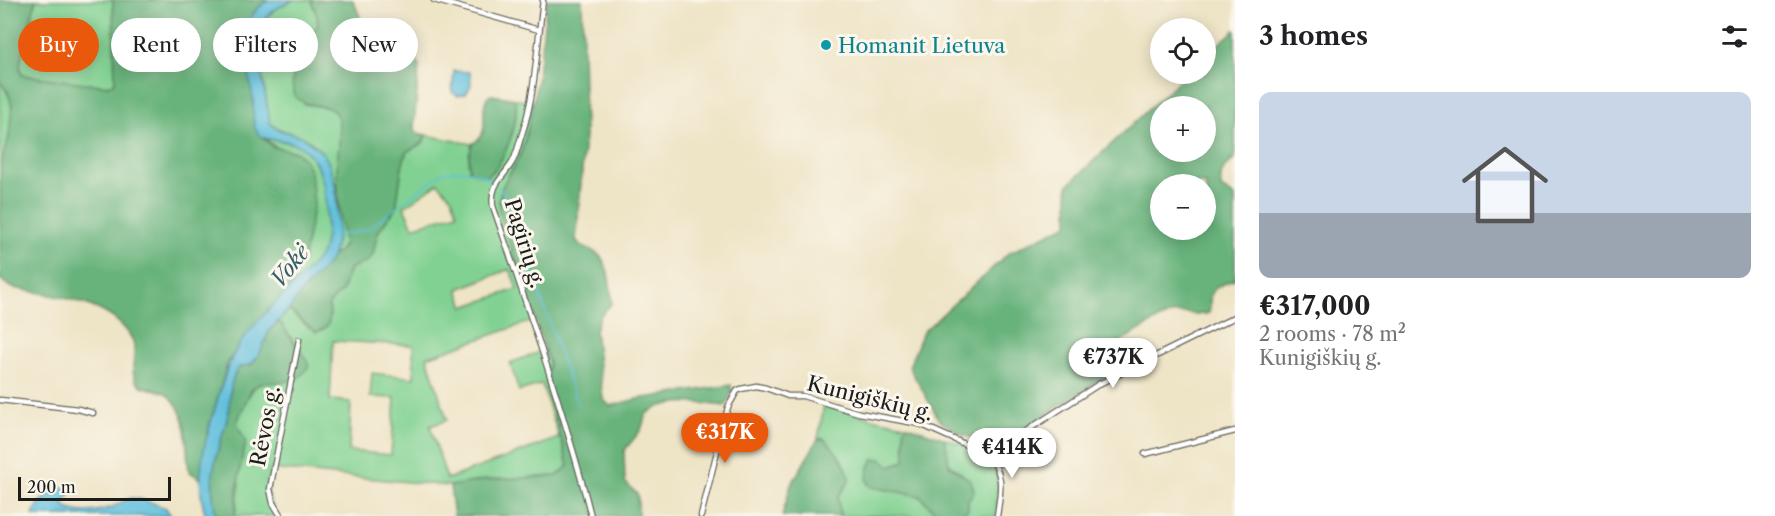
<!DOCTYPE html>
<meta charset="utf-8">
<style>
:root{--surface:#fff;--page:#f2f2f2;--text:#202124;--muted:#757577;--line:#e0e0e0;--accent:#ea580c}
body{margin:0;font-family:"Libre Caslon Text",serif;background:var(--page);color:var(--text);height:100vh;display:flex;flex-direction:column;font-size:22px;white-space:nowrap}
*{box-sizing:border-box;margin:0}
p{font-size:20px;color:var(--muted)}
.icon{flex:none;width:33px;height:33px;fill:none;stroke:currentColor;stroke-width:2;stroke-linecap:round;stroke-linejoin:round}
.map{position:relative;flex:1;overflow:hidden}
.panel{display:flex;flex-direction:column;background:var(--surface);width:540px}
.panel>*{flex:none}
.banner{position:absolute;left:18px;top:18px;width:570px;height:54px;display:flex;gap:12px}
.controls{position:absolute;left:1150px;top:18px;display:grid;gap:12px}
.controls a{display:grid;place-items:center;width:66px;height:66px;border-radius:50%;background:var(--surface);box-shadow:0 3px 15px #0003;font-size:30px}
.scale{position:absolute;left:18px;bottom:15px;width:153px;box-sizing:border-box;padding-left:6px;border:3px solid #1c1c1c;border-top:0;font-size:16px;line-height:21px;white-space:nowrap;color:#1c1c1c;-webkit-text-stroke:4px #fbf7ec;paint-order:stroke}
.price{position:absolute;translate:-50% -51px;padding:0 14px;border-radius:21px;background:#fff;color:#222;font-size:20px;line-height:39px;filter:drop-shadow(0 2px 3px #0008)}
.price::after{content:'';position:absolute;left:50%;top:36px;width:18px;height:14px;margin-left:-9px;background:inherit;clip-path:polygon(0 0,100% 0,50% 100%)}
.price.current{background:var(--accent);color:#fff}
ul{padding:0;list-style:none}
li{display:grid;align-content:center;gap:12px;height:318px;padding:0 24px}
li+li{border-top:2px solid var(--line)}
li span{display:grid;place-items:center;height:186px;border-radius:12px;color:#555}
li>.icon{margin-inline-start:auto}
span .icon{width:108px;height:108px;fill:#fffc;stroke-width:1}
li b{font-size:26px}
h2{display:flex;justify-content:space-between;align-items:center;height:72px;padding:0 24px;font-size:26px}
.chip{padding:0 21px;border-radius:27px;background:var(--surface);box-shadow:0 3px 15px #0003;font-size:21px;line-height:54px}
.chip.current{background:var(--accent);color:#fff}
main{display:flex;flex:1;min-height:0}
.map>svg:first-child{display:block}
.green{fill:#81d192;stroke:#4e7657;stroke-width:1.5;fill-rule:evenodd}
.forest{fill:#68b37c;stroke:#42684c;stroke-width:1.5;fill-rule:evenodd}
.water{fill:#5fbfdd;stroke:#3e6e7c;stroke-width:1.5}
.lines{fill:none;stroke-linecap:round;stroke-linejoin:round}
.stream{stroke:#5fbfdd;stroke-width:1.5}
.street-casing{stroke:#666258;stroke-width:7}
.street{stroke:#fff;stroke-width:4.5}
.culture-dot{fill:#0f9aa8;stroke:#fbf7ec;stroke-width:2}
.labels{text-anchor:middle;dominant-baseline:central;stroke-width:6;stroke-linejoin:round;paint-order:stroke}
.culture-label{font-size:21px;fill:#0d838f;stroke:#fbf7ec;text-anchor:start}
.street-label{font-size:21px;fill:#1c1c1c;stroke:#fbf7ec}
.water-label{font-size:22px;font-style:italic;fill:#375d69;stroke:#fbf7ec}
</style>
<main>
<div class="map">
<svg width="1235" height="516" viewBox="0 0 1235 516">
<rect width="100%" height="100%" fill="#fbf7ec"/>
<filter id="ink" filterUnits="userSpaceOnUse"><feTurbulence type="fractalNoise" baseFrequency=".0167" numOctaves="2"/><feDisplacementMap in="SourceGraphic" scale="12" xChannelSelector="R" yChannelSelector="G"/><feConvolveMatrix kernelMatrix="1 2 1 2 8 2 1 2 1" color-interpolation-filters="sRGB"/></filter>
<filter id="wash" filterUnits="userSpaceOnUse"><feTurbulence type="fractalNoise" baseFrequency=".008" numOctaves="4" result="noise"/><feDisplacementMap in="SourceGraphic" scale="24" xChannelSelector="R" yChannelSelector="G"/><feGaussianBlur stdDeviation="1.35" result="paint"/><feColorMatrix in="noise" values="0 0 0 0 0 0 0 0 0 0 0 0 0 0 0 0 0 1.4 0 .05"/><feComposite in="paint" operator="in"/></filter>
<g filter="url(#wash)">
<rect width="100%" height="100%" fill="#eee4c6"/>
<path class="green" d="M36,0H113L115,82L113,85L103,86L22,75L20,68L21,59Z
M294,0H311L317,16L318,26L304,104L331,108L337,115L341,139L337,170L344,243L338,253L333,255C342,225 341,162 311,142C301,134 276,131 270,123L256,40C259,19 275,7 294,0Z
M0,82C5,89 10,95 11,103C14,120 7,150 0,165Z
M515,99L534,103C530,118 527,134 522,149C514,174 497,182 499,210L535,320L427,357L447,420L430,426L447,479L559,438L542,384L519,391L510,363L545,350L549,362L547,383L568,466L558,476L486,480L450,486L271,469C267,488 266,500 278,516H235C236,507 238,497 239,488C239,483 238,479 238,474C240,465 243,456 245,447C246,437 238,434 237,425C237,418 251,388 258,385C275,378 297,387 308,367V362L279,321L289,310L309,328L330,317L329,304L342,291L350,268L361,264L375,242L378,232L396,208L402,167L406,152L423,143L426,135L472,144L468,164L494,172C506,152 521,123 515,99ZM438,183L452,198L457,213L413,227L404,207ZM510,269L517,289L464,307L458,289ZM333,341L413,345L414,378L372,373L370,397L395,398L391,455L349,451L351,402L330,400Z
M266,139C278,141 291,141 302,147C327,162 333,227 322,252C316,266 299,279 288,290L304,256L297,152C283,150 275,149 266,139Z
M824,405L863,416L909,426H906L905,461L890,466L871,463L867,480L868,484L917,495L926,501L930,507L968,508V501L974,491L971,481L948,463L946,444L943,438C953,442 979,448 987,456C1003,472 998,497 996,516H840L838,497L848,483L824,439H818Z"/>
<path class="forest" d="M0,0H36L21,59L20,68L22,75L109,86L115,82L113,0H267L254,12V124L260,135L273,147L297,152L305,160L311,172L314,204L304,256L288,290L244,338L227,364L215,408L210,421L200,479L189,471C185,445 190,413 167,394C159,388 145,391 138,383C127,370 139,353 132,339C112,300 49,296 10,287L0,279V165L9,137L12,105L8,92L0,82Z
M311,0H353L360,17L359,58C367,65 382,65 392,63C401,61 406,55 415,55L419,65L414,127L417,133L426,135L423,143L406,152L402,167L396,208L378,232L373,254L368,261L350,268L342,291L329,304C330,318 332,328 316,332L289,310L292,304L333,255L342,249L344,243C341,219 337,194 337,169C337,150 342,139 338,119C332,92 276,124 297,61C303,44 304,38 318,26L317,16Z
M547,0H582L585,136L576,240C581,248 588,248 596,253C610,261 610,288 612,303L600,316L595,330L603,399L610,406L637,399L731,385L732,392L727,404L724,406C698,403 668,397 646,414L641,430L624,451L625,482L638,495V516H454L450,486L486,480L557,476L568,466L547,383L549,362L499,210C497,181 516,172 523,147C537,98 541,50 547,0Z
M1235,30V159C1223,166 1219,174 1221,188L1235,197V279C1226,283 1210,287 1210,299C1210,305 1211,307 1209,313C1198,317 1186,311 1175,313C1158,317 1131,336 1114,345L1108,351L1114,365L1112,372L1017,433L1004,439L989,443L963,435L940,421L909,367L923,332L1009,253L1068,224V185L1186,74H1206V55ZM1161,106H1206V152H1161ZM1161,184H1206V230H1161Z
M492,95L515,99C520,120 504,166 486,177L469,171V155L472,144C494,131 477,113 488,96Z
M279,321L308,362V367C293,393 267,375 253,388C249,392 240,416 237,422C238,430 243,433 245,440C247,444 244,450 243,454C238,475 237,495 235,516H216C207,473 216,459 227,419C231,402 228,383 238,368L252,364L260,353L269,331Z
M906,426H909L943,438L946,444L949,465L971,481L974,491L968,501V509L965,512L962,514L941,513L934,511L920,496L871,487C864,480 868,467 873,459H881L890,466L905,461L904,429Z
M818,439H824C832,445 851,470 849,480C847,486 841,492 838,497L840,516H782L791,485Z"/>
<path class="water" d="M269,0H294C275,7 259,19 256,40L270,123L276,129L303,137L324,154L330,166L336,188L338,230L333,255L326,266L303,290L289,310L269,331L260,353L252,364L238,368C228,383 231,402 227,419C216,459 207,473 216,516H206C193,479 205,441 216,405C224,380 227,361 243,339C259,317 280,298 299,279C307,271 317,262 322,252C325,245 326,237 326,230C327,196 326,148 284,141C273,139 262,141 256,130C251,121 254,108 253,99C248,63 230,23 269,0Z
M454,71L470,72L471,85L466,94L458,96L452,92Z
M64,487L71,490V493L63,504C71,516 99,512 112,507C119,504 126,498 134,498C144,499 156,504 166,508L171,516H33C37,501 51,493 64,487Z"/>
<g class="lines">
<path class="stream" d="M499,187L506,197L578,406
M337,236L366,230L442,173C461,167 476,171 493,181"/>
</g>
</g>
<g filter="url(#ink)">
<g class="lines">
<g class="street-casing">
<path id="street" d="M434,0L539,30
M543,0C537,45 536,91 522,134C519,143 517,153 513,161C503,179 490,183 493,206C528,309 564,411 591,516
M0,400L78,409L93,413
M987,452C1005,476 1001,488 997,516
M1145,454L1235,431
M281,516L273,503L270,489L299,340
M701,516L728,407L737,391L741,389L756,386L766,388L788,396H803L859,413L920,424L971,447L987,452L1020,435L1099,384L1235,317"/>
</g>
<use href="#street" class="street"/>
</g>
</g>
<circle class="culture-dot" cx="826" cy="45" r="6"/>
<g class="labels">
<g class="culture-label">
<text x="838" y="45">Homanit Lietuva</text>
</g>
<g class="street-label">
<text transform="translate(525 243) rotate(73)">Pagirių g.</text>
<text transform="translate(870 398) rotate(14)">Kunigiškių g.</text>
<text transform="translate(265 426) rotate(-79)">Rėvos g.</text>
</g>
<g class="water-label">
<text transform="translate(290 266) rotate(-51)">Vokė</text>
</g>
</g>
</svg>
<div class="controls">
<a><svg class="icon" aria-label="locate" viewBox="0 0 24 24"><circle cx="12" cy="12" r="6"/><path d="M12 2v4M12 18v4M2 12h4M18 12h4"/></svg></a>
<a>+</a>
<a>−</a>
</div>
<div class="scale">200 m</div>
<b class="price" style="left:1113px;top:389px">€737K</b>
<b class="price current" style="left:725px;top:464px">€317K</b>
<b class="price" style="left:1012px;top:479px">€414K</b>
<div class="banner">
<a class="chip current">Buy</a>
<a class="chip">Rent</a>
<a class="chip">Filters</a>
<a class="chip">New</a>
</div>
</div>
<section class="panel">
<h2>3 homes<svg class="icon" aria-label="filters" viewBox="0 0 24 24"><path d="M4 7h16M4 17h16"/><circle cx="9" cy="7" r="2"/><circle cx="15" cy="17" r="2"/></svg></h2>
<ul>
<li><span style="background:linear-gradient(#c9d6e8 65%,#9aa5b1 0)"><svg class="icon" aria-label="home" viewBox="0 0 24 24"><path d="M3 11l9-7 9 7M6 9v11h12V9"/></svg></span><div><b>€317,000</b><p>2 rooms · 78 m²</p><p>Kunigiškių g.</p></div></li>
</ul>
</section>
</main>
